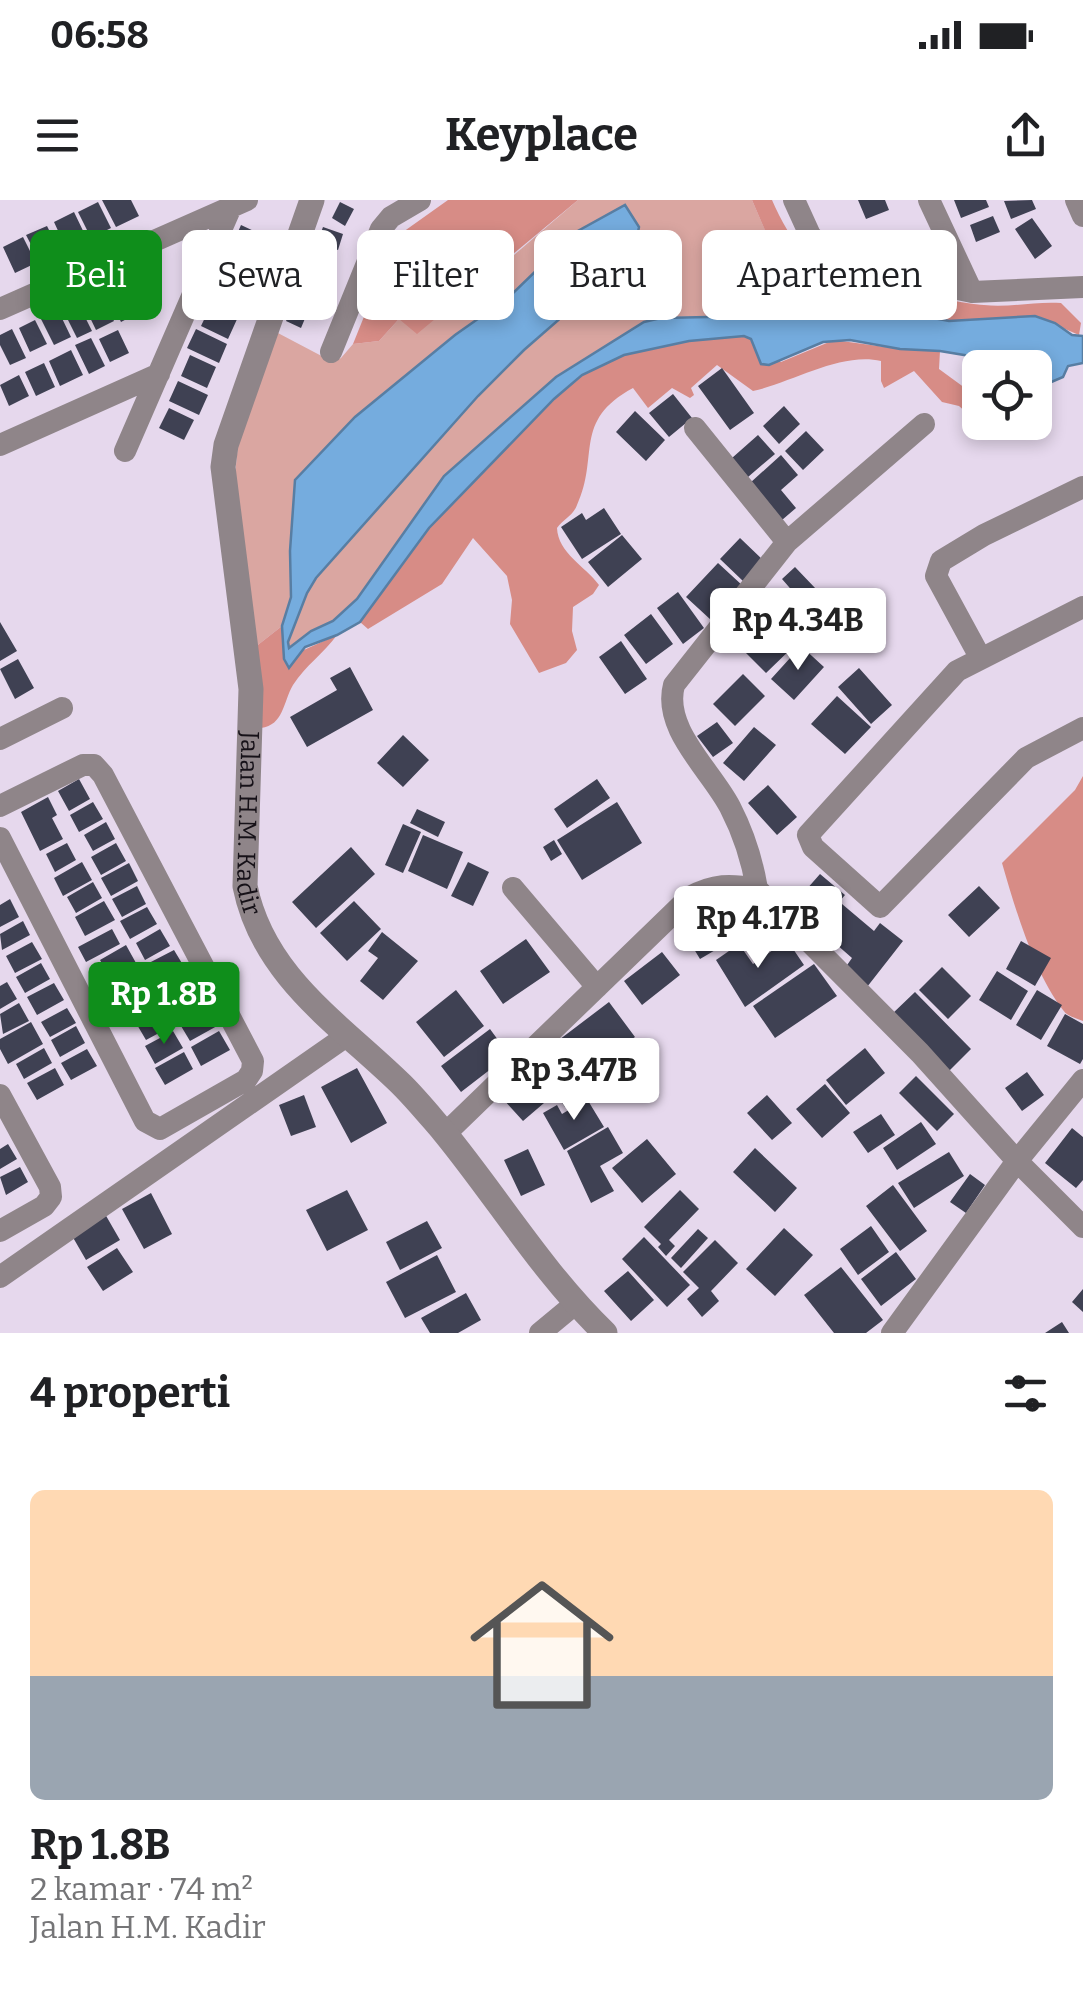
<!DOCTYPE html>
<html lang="id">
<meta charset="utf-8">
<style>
:root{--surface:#fff;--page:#f6f6f6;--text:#202124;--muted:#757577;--accent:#0f8e1b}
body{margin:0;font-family:Bitter,serif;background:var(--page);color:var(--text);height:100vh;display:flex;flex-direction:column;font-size:38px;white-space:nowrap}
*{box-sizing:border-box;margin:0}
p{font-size:32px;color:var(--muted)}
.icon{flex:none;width:55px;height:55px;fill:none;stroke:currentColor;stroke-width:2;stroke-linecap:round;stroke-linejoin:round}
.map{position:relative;height:1133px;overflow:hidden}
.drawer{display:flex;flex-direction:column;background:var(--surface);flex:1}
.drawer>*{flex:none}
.banner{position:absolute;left:30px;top:30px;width:1025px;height:90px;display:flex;gap:20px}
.fabs{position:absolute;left:962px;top:150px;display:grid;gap:20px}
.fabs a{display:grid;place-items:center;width:90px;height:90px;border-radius:15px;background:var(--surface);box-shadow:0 5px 15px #0003;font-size:50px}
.price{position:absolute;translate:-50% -85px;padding:0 22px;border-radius:10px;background:#fff;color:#222;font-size:32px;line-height:65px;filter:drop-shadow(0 2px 5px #0008)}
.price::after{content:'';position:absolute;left:50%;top:60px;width:30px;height:22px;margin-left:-15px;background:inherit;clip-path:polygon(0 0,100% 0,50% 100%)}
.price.active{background:var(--accent);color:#fff}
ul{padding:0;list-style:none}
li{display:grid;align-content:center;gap:20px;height:530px;padding:0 30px}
li span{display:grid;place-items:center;height:310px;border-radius:15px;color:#555}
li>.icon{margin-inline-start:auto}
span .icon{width:180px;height:180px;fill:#fffc;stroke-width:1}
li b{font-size:42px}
h2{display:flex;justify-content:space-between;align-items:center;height:120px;padding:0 30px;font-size:42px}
.pill{padding:0 35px;border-radius:15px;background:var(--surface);box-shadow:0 5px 15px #0003;font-size:35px;line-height:90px}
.pill.active{background:var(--accent);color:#fff}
.status{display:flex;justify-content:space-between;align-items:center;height:70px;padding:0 50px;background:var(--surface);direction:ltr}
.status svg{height:28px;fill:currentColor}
header{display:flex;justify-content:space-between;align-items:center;height:130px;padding:0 30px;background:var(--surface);font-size:45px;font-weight:700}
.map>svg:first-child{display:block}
.green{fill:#daa6a1}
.forest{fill:#d78c86}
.water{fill:#75acde;stroke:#587ea3;stroke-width:2.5}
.building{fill:#3f4153}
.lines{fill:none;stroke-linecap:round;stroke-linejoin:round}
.minor{stroke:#8f8589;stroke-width:22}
.tertiary{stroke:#8f8589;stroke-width:25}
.labels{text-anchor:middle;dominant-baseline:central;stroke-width:10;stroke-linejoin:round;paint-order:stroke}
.street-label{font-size:25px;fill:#161118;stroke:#f4e5fa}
</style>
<div class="status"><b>06:58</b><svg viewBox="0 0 49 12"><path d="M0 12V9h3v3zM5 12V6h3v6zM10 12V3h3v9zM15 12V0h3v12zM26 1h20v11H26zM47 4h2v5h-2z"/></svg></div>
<header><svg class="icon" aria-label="menu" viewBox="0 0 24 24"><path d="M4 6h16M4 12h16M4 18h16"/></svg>Keyplace<svg class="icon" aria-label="share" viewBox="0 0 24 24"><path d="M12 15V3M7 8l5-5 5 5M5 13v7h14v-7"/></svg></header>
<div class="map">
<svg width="1083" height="1133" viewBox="0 0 1083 1133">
<rect width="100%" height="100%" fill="#e6d8ed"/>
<path class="green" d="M578,0H752L785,76C764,144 700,105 648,121C638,124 630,132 622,138L387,360L357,399L333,421L311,431L289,448L288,442L307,393L316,378L478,196L524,150L564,115L616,91L629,80L626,53L637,37L639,28L624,6L576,32L509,97L455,135L355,217L295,280L290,351L291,397L282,426L254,448L235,275L239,235L276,132L333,162L341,158L353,144L379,141L400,118L478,86Z"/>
<path class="forest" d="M448,0H578L417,134L399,119L379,141L353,144L396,37Z
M752,0H772C781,21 793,43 811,58C838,79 947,102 984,105C1009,108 1036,101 1061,103L1081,123L1079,135L1035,116L949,121L876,107L826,104L756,116L778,98L785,77Z
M744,136L751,139L755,148L781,162L834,140L900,149L940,151L939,169L980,199V222L1002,225L995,238L959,206L942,202L914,171L884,188L881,181V161C840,152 794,182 753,191L717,165L691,188L694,195L690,198L672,188L648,208L633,188C572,221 600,256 577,305C573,316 563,319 557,328C558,353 585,366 599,385L593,394L573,407L572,431L577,450L566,463L539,473L510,424L512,400L507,376L473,338L442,384L368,429L360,422L429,328L554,199L582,175L624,155L689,141Z
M282,426L284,459L337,435C324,453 305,466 293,485C283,502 284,525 261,528L254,448Z
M1083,576V821C1075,818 1067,816 1063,810C1034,773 1015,708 1002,663L1075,590Z"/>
<path class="water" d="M625,5L639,27L637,37L626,53L629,80L626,86L564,115L524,150L478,196L316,378L307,393L288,442L289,448L311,431L333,421L357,399L444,276L556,177L644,122L661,118L756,116L826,104L876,107L949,121L1035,116L1055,123L1072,135L1083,136V163L1068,166L1063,177L1035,189V168L991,167L970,156L940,151L900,149L850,140L823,142L769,165L761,164L751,139L744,136L689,141L624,155L582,175L554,199L429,328L360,422L337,435L305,447L289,468L284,459L282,426L291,397L290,351L295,280L355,217L455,135L509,97L576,32Z"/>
<path class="building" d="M102,0H131L139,16L116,27Z
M858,0H885L889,10L866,19Z
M954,0H986L989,7L961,18Z
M1032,0L1036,9L1011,19L1004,1Z
M98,2L111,28L91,38L78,12Z
M340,2L354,9L345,26L332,18Z
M74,12L87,39L66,48L54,22Z
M993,16L1000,32L976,42L970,25Z
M1032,18L1052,46L1035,59L1015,29Z
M241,25L267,37L257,59L231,48Z
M47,26L59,50L39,60L26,35Z
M323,27L343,34L338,50L317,43Z
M23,37L36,63L15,73L3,47Z
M319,51L333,58L323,79L309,72Z
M233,54L258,66L249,86L223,74Z
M144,69L160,103L143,111L127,77Z
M219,77L248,91L238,112L210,99Z
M121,78L138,113L121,122L104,86Z
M305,79L321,85L314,102L298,96Z
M99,89L114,121L96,130L80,97Z
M76,99L92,131L77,138L61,106Z
M294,103L309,109L301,128L286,121Z
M211,105L238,117L228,139L201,126Z
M58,110L71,137L54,145L41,119Z
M35,120L47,144L30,152L19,128Z
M12,129L26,158L10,165L0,145V135Z
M196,129L227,144L219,163L187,148Z
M118,130L129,153L110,162L99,139Z
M91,138L105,166L89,174L75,145Z
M71,150L83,175L60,186L49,161Z
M190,155L216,167L207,188L181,176Z
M44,163L55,187L36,196L25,172Z
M722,168L754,213L730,230L698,186Z
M19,175L29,196L9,206L0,185Z
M178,181L208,195L199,215L169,201Z
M673,194L692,218L669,237L649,213Z
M784,206L800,224L779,244L763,226Z
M169,208L194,220L184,240L159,228Z
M635,211L665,240L646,261L616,232Z
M806,231L824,250L803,270L785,251Z
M758,235L775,254L748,277L732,258Z
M781,255L798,275L781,290L796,308L782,320L750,283Z
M604,308L621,334L582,359L561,327L582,313L586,320Z
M622,335L642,359L608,387L588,362Z
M740,338L764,361L744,382L720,359Z
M718,363L743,386L711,420L686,397Z
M795,367L816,389L802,402L782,379Z
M678,392L704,428L683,444L657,408Z
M739,412L759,432L739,453L718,433Z
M651,414L673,444L646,464L624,435Z
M0,422L17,451L0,461Z
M776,423L796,444L766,473L746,453Z
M621,441L647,479L625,494L599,457Z
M801,446L824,467L794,500L771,479Z
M18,459L34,488L15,499L0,469Z
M350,467L373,510L307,547L290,517L337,490L330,478Z
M859,468L892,505L871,524L838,487Z
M743,474L765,496L735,526L713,504Z
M837,496L871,527L845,554L811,524Z
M717,522L733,543L713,557L697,536Z
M754,527L776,545L744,581L723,563Z
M403,535L429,560L403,587L377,563Z
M79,579L90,599L69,611L58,591Z
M597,579L610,598L567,628L554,609Z
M768,585L797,617L777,635L748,603Z
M48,597L57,615L52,618L63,639L40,651L21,612Z
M93,602L103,619L79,632L70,615Z
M617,602L642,643L582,680L557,640Z
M417,609L445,622L438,637L410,623Z
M106,622L115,639L93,651L84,635Z
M403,624L421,632L403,673L385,665Z
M423,635L463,652L447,689L408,671Z
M554,640L562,654L551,661L543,647Z
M67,643L76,660L55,672L46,654Z
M116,643L126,661L101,675L91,657Z
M351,647L375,674L316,728L292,702Z
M82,662L92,680L63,696L54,678Z
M468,662L489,672L473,706L451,696Z
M129,663L138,681L111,696L101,678Z
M820,674L845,695L809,737L784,715Z
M93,682L102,698L76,713L67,697Z
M137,686L146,704L122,717L112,699Z
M979,686L1000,708L969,737L948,715Z
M729,691L742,713L747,709L758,725L700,759L677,721Z
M10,699L19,717L0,727V705Z
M104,701L115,720L85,736L75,717Z
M354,701L381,729L347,761L320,733Z
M842,704L874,731L880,723L903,741L867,787L845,768L852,758L820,730Z
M147,707L157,724L130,739L120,721Z
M23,721L30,735L2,750L0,734Z
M112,729L120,744L86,762L78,747Z
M160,729L170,746L145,760L136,743Z
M382,732L418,761L383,800L360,781L378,758L368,751Z
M526,739L550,772L503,804L480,771Z
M787,740L804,765L745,807L716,760L739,744L753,764Z
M1021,741L1051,758L1035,786L1006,769Z
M32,742L42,759L15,773L6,756Z
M126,745L136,763L110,778L100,760Z
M174,750L183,765L156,781L147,764Z
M662,752L680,775L642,805L624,781Z
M41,763L50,779L25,793L16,777Z
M814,764L837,796L775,838L753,806Z
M942,767L971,796L948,819L919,790Z
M140,768L150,785L121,800L112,783Z
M184,768L195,787L167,802L157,783Z
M997,771L1028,791L1011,820L979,800Z
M7,782L17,799L0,809V786Z
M54,783L64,800L37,815L27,797Z
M150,788L160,805L131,821L122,804Z
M196,790L205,808L181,821L171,804Z
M456,790L484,826L444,857L416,822Z
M1037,790L1062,805L1041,840L1016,825Z
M915,792L971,849L947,873L891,815Z
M609,802L635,837L628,842L635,853L612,870L604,860L577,881L551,846Z
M19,803L29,821L3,834L0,814Z
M67,808L76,823L50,837L41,822Z
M163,809L172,826L146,840L136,823Z
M208,811L217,826L190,841L181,826Z
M1065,814L1083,824V859L1080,864L1047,846Z
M31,822L43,844L8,864L0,849V839Z
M76,826L85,843L60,857L51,840Z
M490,829L509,855L461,892L441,866Z
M173,831L183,848L155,864L145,846Z
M219,831L230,850L201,866L191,847Z
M44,848L52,863L24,879L16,864Z
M865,848L885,873L846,905L826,880Z
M87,849L97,866L71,880L61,863Z
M184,852L193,869L165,885L155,868Z
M55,868L64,885L37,900L27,883Z
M357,868L387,923L351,943L321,887Z
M539,869L558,891L523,921L504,900Z
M1027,872L1044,895L1022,911L1005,888Z
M916,876L954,914L937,931L899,893Z
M825,884L850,913L822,938L796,909Z
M580,888L584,895L565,907L560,900Z
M304,895L316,927L291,936L279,905Z
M767,895L792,923L772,940L747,913Z
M587,899L604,927L564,950L543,913L557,905L562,914Z
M881,914L895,935L868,953L853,932Z
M921,922L936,944L897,970L883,948Z
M608,927L623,953L600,966L614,991L591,1003L567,951Z
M1072,928L1083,937V980L1076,988L1045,963Z
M647,939L676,974L642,1003L612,968Z
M8,944L17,959L0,969V949Z
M755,948L797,988L775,1012L733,972Z
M528,949L545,985L521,996L504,960Z
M949,952L964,976L914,1008L898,983Z
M20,967L28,982L6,995L0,977Z
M970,974L985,985L966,1013L950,1002Z
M893,985L927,1031L900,1051L866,1006Z
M347,990L368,1030L327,1051L306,1010Z
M680,990L699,1009L669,1040L675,1046L666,1056L658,1047L661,1044L644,1027Z
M151,993L172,1034L144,1049L122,1009Z
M105,1014L120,1040L86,1060L71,1034Z
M427,1021L442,1048L400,1070L386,1042Z
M871,1026L889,1052L858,1075L840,1049Z
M784,1028L813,1055L775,1096L746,1069Z
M698,1029L708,1038L681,1068L671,1058Z
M644,1037L690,1085L667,1107L622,1059Z
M715,1040L738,1063L711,1091L719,1101L702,1117L687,1099L699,1088L683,1072Z
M117,1048L133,1072L103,1091L87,1067Z
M896,1052L916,1079L881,1106L861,1079Z
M437,1055L456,1092L405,1118L386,1082Z
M841,1067L883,1120L866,1133H834L804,1095Z
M628,1071L654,1100L631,1121L604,1091Z
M1083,1089V1112L1072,1102Z
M466,1093L481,1120L458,1133H430L421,1118Z
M1062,1122L1069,1133H1045Z"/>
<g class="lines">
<path class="minor" d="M794,0L810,35L823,50L859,68L972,92L1083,87
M929,0L972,92
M1076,0L1083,16
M0,109L247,0
M331,152L381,29L391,17L420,0
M695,228L787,342
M0,245L159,174
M125,251L230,9
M1083,407L957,471L808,635L813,647L880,707L1026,558L1083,528
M980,457L936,376L941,361L984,335L1083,287
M0,539L62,508
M0,606L83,565H94L103,575L253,861L252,871L246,880L160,929L145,921L0,638
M513,688L597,787
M757,689C752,659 744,634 730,607C711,570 662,529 674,485L787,342L924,224
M0,895L50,987L51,997L44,1006L0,1031
M445,934L690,697C714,684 730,684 757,689L920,853L1017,961L1083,1027
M0,1077L345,837
M540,1133L575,1104
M892,1133L1017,961L1083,880"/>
<path class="tertiary" id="s1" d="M312,0L226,245L223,267L251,489L245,686C263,777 341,825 402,885C417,900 430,916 443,931C498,998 542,1072 605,1133"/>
</g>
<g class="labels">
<g class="street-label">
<text stroke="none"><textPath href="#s1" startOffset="640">Jalan H.M. Kadir</textPath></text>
</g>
</g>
</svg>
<div class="fabs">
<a><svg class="icon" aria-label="locate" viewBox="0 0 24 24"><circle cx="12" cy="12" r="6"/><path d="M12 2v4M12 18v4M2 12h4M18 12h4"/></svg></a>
</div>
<b class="price" style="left:798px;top:473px">Rp 4.34B</b>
<b class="price" style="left:758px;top:771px">Rp 4.17B</b>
<b class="price active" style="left:164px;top:847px">Rp 1.8B</b>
<b class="price" style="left:574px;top:923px">Rp 3.47B</b>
<div class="banner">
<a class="pill active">Beli</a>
<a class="pill">Sewa</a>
<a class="pill">Filter</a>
<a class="pill">Baru</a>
<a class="pill">Apartemen</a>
</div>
</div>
<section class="drawer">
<h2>4 properti<svg class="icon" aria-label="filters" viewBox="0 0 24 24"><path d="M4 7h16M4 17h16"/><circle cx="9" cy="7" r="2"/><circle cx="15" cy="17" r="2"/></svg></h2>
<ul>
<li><span style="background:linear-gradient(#ffd9b3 60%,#9aa5b1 0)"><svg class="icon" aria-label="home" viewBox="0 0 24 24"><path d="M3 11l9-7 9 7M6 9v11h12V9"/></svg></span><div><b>Rp 1.8B</b><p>2 kamar · 74 m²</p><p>Jalan H.M. Kadir</p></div></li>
</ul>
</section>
